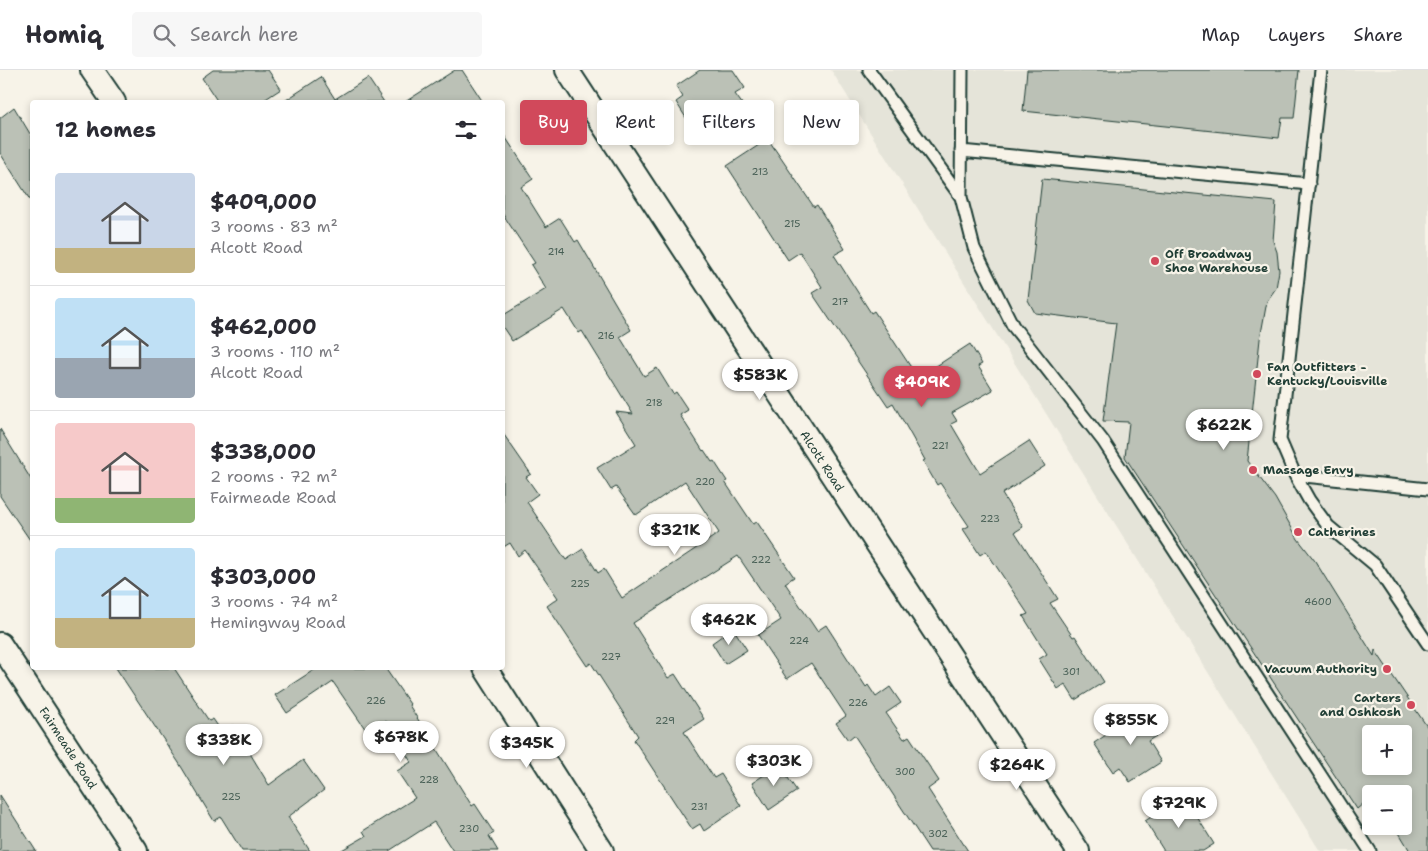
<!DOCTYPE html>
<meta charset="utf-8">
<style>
:root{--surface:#fff;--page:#f7f7f7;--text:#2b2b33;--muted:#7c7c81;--line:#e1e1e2;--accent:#d1495b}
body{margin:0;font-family:"Shantell Sans",sans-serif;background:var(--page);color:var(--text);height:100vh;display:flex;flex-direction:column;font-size:19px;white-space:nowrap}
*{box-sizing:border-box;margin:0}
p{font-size:16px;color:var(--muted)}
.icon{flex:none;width:28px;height:28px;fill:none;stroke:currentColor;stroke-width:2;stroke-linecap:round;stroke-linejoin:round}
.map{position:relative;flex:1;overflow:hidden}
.sheet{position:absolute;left:30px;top:30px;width:475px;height:570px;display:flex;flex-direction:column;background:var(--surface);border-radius:5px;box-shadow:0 2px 8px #0003}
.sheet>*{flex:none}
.guide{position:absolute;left:520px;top:30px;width:475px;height:45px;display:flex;gap:10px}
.fabs{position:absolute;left:1362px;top:655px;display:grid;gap:10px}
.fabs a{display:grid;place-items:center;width:50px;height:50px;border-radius:5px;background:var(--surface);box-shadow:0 2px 8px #0003;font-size:25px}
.price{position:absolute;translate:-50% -42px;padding:0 11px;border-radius:18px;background:#fff;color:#222;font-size:16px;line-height:32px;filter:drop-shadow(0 1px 2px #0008)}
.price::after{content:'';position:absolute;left:50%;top:30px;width:15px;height:11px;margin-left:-8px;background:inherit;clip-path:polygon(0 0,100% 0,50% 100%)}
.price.on{background:var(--accent);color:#fff}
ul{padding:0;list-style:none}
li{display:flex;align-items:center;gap:15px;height:125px;padding:0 25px}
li+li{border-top:1px solid var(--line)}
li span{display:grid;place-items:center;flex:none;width:140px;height:100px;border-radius:5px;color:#555}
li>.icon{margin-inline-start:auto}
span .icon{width:60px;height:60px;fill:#fffc;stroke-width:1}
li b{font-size:21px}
h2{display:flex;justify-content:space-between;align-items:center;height:60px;padding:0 25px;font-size:21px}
.chip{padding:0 18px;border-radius:5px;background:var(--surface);box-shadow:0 2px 8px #0003;font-size:18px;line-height:45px}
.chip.on{background:var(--accent);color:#fff}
header{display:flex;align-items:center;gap:30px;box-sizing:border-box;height:70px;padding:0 25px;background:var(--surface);border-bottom:1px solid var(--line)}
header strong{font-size:24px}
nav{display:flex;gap:28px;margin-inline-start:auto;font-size:18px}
.search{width:350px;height:45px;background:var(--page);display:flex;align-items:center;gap:12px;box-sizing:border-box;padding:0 18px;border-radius:5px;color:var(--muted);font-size:19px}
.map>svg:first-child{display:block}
.built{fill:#e5e4d9;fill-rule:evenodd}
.building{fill:#bbc1b6;stroke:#1f3d34;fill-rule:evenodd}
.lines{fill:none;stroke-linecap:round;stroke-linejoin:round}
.service-casing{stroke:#1f3d34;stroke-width:15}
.minor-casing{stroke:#1f3d34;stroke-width:26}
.service{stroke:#f7f3e8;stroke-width:11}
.minor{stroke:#f7f3e8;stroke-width:22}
.poi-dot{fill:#d1495b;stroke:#f7f3e8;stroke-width:2}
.labels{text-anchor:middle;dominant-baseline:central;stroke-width:4.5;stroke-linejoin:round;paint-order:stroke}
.number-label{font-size:10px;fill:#465e54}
.poi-label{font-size:12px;font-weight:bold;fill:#1f3d34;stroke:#f7f3e8;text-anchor:start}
.street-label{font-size:12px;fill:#1f3d34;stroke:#f7f3e8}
</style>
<header>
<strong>Homiq</strong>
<div class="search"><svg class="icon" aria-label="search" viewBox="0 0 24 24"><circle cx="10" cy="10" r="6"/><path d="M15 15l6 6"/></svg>Search here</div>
<nav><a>Map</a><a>Layers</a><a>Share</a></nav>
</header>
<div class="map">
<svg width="1428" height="781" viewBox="0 0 1428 781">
<rect width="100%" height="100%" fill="#f7f3e8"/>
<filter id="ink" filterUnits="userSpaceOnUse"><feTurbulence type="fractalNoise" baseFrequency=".02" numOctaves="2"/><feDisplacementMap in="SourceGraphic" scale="10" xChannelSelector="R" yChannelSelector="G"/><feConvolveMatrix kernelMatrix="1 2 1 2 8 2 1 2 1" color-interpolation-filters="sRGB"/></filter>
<g filter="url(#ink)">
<path class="built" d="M831,0H1428V781H1320ZM1371,664H1404V696H1371ZM1371,724H1404V756H1371Z"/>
<path class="building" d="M213,0H268L281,19L261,32H218L202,8Z
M455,0H462L483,32H405Z
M700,0H733L745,18L735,24L743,35L706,60L696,46L688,51L676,32L683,27L676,16Z
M1027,0H1299L1294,48H1282L1279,68L1023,41Z
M321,7L335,29L368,8L384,32H283Z
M14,37L32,67V133L0,83V48Z
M502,62L533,109L521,117L546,157L560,148L575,172L578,170L631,260L620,267L644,306L657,298L673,324L676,322L688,340L680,345L703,381L704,380L712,392L714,391L727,411L725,412L753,454L757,452L794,507L785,513L817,561L826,555L866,617L868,615L876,627L890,617L901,633L886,643L904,669L909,666L939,711L928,719L968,781H930L854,665L848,670L836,653L846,646L811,593L787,609L758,565L781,550L738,486L633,553L668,608L675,604L704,649L684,662L714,708L721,704L741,736L704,761L700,754L692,759L634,670L638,666L591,593L587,596L547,536L558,528L525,480L518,486L510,473L502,478V362L531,404L526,407L538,424L527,432L566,490L583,479L598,503L604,499L622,528L719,463L685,411L636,445L616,417L611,420L597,398L636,374L616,342L633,344L582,261L579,263L564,239L512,271L502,256V246L546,219L531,195L535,193L502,143Z
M768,69L814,137L817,135L845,179L834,185L871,243L874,241L918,308L970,274L982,294L978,296L993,320L952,343L957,351L951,354L980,403L1029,371L1045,396L1002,424L1023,457L1015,462L1058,529L1050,533L1073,567L1075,566L1104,612L1075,630L1065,614L1058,619L1039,589L1047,584L1023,546L1028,544L986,481L980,485L963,459L969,456L940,413L937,415L923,391L925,390L893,333L888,336L812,223L822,217L800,182L788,190L727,96Z
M1042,109L1276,132L1273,171L1277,182L1279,201L1276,218L1267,231L1260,269L1247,391L1275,428L1298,469L1315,491L1374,586L1375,580L1428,658V781H1410L1395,756H1404V724H1371V727L1357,739L1125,387L1129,352L1103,351L1116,253L1035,243L1028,230ZM1371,664H1404V696H1371Z
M0,359L32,411V473L0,426Z
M733,558L747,580L725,594L712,573Z
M116,598H174L209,651L213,649L222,662L233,655L269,715L303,690L324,720L288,747L310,781H242L221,747L214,751L179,693Z
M317,598H385L410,634L409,635L472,736L475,734L494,763L489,766L498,781H453L434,752L389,781H340L366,766L363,761L415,728L397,701L411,692L386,651L368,663L333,612L287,643L275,625Z
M1145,639L1161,663L1148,671L1161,692L1130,712L1120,697L1113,702L1094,673Z
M779,695L797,721L769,740L752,713Z
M0,725L36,781H0Z
M1184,726L1214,774L1203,781H1164L1145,751Z"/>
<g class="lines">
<g class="service-casing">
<path id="service" d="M869,0L961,127L974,178L1013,256L1103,371L1370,781
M1321,0L1280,370L1295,405L1309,430L1328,456L1375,495L1428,574
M961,81L1309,114
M961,127L962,0
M1295,405L1428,419"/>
</g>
<g class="minor-casing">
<path id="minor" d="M92,0L114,32
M567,0L1078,781
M0,574L136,781
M485,598L602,781"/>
</g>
<use href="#service" class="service"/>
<use href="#minor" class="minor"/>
</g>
</g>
<g class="poi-dot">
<circle cx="1155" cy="191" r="5"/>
<circle cx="1257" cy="304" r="5"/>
<circle cx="1253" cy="400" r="5"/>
<circle cx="1298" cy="462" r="5"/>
<circle cx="1387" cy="599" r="5"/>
<circle cx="1411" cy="635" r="5"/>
</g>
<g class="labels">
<g class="number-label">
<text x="760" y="101">213</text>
<text x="792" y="153">215</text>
<text x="556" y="181">214</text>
<text x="840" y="231">217</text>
<text x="606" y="265">216</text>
<text x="654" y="332">218</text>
<text x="940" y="375">221</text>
<text x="705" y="411">220</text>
<text x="990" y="448">223</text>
<text x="761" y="489">222</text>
<text x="580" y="513">225</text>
<text x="1318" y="531">4600</text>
<text x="799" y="570">224</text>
<text x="611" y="586">227</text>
<text x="1071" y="601">301</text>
<text x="376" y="630">226</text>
<text x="858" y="632">226</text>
<text x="665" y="650">229</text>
<text x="905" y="701">300</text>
<text x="429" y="709">228</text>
<text x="231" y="726">225</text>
<text x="699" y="736">231</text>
<text x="469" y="758">230</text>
<text x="938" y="763">302</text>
</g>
<g class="poi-label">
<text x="1165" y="184">Off Broadway<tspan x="1165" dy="14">Shoe Warehouse</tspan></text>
<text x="1267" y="297">Fan Outfitters -<tspan x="1267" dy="14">Kentucky/Louisville</tspan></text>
<text x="1263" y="400">Massage Envy</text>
<text x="1308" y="462">Catherines</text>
<text x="1377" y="599" text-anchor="end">Vacuum Authority</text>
<text x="1401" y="628" text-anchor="end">Carters<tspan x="1401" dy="14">and Oshkosh</tspan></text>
</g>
<g class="street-label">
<text transform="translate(822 391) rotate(57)">Alcott Road</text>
<text transform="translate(68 678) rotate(57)">Fairmeade Road</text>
</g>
</g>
</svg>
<div class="fabs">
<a>+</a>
<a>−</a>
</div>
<b class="price" style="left:760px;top:331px">$583K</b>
<b class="price on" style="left:922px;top:338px">$409K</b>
<b class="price" style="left:1224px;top:381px">$622K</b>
<b class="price" style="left:675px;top:486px">$321K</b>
<b class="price" style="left:729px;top:576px">$462K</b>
<b class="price" style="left:1131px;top:676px">$855K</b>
<b class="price" style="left:401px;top:693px">$678K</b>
<b class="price" style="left:224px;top:696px">$338K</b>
<b class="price" style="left:527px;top:699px">$345K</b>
<b class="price" style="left:774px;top:717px">$303K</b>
<b class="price" style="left:1017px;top:721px">$264K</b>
<b class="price" style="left:1179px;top:759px">$729K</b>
<div class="guide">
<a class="chip on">Buy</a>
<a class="chip">Rent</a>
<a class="chip">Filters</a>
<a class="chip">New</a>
</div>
<section class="sheet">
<h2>12 homes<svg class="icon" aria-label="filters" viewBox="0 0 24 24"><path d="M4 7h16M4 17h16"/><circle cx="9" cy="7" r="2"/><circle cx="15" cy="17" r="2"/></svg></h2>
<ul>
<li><span style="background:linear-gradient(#c9d6e8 75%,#c2b280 0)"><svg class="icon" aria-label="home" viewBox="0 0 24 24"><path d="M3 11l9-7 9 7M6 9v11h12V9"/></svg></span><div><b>$409,000</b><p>3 rooms · 83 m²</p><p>Alcott Road</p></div></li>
<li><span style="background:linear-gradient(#bfe0f5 60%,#9aa5b1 0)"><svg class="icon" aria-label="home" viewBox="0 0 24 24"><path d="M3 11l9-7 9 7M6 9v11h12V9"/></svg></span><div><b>$462,000</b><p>3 rooms · 110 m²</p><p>Alcott Road</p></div></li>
<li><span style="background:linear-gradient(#f6c9c9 75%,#8fb573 0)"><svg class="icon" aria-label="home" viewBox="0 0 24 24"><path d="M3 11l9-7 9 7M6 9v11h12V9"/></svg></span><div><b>$338,000</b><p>2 rooms · 72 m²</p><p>Fairmeade Road</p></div></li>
<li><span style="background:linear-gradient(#bfe0f5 70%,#c2b280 0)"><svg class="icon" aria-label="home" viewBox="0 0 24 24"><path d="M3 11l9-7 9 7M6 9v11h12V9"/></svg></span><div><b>$303,000</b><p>3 rooms · 74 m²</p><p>Hemingway Road</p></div></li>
</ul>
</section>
</div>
